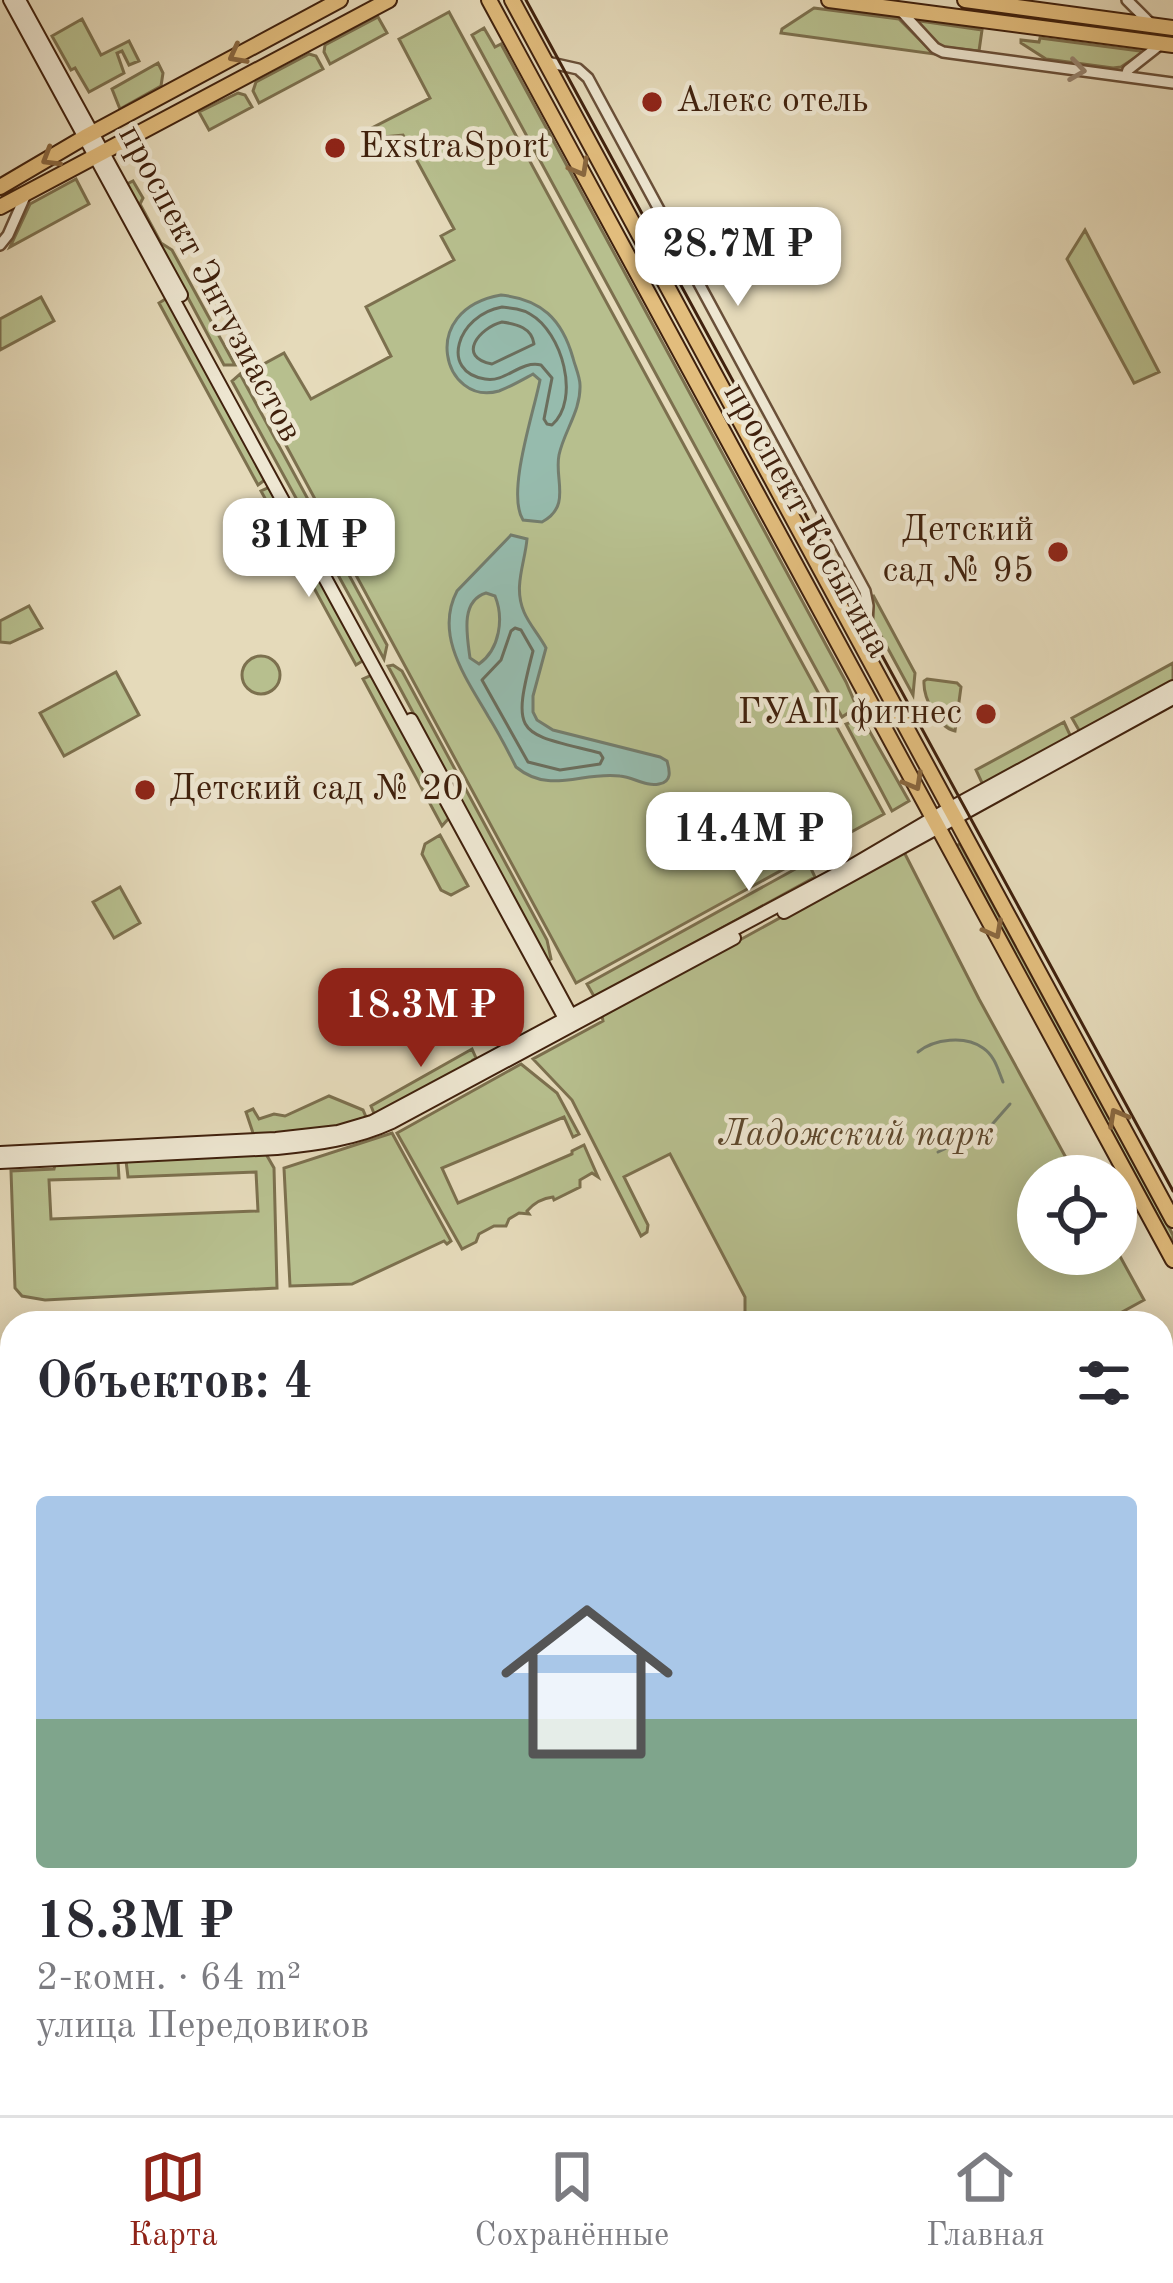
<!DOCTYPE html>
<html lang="ru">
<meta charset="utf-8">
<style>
:root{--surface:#fff;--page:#f2f2f3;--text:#2b2b33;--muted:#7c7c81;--line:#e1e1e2;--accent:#8f2418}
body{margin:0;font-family:"Old Standard TT",serif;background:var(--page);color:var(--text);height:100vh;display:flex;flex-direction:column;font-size:45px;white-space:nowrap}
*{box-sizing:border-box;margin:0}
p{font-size:39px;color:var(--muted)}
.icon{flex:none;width:66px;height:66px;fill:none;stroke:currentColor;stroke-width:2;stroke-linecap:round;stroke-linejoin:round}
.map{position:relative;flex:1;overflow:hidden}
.sheet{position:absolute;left:0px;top:1311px;width:1173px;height:804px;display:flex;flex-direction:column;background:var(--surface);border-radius:36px 36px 0 0;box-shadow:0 6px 30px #0003}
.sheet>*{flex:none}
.tools{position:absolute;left:1017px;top:1155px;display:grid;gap:24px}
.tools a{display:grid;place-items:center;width:120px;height:120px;border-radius:50%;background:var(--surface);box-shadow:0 6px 30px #0003;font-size:60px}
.price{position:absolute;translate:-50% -102px;padding:0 27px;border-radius:24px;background:#fff;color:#222;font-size:39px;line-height:78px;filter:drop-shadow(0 3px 6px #0008)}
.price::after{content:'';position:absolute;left:50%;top:72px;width:36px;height:27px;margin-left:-18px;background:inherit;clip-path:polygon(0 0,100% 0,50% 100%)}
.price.current{background:var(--accent);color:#fff}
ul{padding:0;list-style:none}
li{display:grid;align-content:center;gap:24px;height:636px;padding:0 36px}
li+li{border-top:3px solid var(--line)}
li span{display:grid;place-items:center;height:372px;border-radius:12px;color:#555}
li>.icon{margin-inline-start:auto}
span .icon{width:216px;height:216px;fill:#fffc;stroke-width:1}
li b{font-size:51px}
h2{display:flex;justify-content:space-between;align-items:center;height:144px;padding:0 36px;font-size:51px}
.tabs{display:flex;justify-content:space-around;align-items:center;height:168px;border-top:3px solid var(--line);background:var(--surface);font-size:33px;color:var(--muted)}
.tabs a{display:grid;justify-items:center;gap:6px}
.tabs .current{color:var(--accent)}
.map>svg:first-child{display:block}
.green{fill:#b7bf8e;stroke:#7c704e;stroke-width:3}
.water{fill:#96bbad;stroke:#747d6d;stroke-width:3;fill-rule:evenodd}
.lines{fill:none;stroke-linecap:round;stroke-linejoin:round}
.shore{stroke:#6b6e5d;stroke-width:3}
.stream{stroke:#747d6d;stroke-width:3}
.street-casing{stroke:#694f38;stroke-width:14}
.secondary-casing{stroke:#40210d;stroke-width:16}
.primary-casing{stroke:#40210d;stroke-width:18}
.street{stroke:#eee7d2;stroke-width:9}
.secondary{stroke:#eee7d2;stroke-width:12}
.primary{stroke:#e2bd7d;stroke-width:14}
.tram{stroke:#40210d;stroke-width:3}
.rail{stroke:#40210d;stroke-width:3;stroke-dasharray:21 21;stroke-linecap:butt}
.oneway{stroke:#89673f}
.oneway2{stroke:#978470}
.poi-dot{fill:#8f2418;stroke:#eee7d2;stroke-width:4.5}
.labels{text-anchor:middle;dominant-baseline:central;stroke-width:9;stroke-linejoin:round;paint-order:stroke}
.poi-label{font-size:36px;fill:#40210d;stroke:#eee7d2;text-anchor:start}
.street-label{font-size:36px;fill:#40210d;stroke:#eee7d2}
.park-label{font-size:36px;font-style:italic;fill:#5e482d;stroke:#eee7d2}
</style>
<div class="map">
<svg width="1173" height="2115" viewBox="0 0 1173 2115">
<rect width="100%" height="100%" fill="#e5daba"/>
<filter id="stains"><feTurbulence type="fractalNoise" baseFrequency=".00167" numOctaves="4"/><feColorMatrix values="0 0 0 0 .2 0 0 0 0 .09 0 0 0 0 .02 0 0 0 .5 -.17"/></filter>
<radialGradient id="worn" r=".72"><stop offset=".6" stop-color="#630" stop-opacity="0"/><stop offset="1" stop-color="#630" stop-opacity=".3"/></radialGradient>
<path class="green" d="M814,8L899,19L934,54L781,33L782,29Z
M449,12L884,814L576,983L247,373L284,353L311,399L391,356L366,307L454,260L441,236L454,229L403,135L372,138L364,132L430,98L399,39Z
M378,17L387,33L330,64L324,52L325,45Z
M82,19L101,55L129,41L139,61L129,65L122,51L117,53L124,73L89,92L75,68L71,70L52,36Z
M920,21L982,30L979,51L942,47L919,26Z
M484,28L495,47L501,44L846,682L855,703L854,709L842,717L472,35Z
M1040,38L1140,51L1142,53L1121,67L1113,68L1046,59L1021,43V40L1039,42Z
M309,54L316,56L323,69L259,103L253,91L256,82Z
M158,63L163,73L161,86L120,109L112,89Z
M238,93L245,95L252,107L209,130L199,112Z
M76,179L89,204L10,247L30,204Z
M133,181L143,198L140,204L161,243L172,250L235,365H224L127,184Z
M1085,230L1159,372L1134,383L1067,259Z
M41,297L54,321L0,350V319Z
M167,298L266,479L258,485L159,303Z
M240,374L387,645L384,659L232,381Z
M270,487L364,660L356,665L261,491Z
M873,595L915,673L913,695L873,621Z
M29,606L42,628L10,643L0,642V621Z
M242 675a19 19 0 1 1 38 0a19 19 0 1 1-38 0Z
M1173,663V681L1080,732L1072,718Z
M393,665L402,671L547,940L551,959L547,961L388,666Z
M116,672L139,715L64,756L40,713Z
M372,675L449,818L442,826L363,679Z
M927,679L957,683L961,687L955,731C938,727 923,698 924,681Z
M862,718L909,801L892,811L846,724Z
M1064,722L1071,737L983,785L976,770Z
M440,835L468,886L451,895L441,890L422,854L425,844Z
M960,844L1173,1235V1244L956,846Z
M903,850L979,999L1076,1176H1038V1254H1116V1249L1144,1300L1102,1323H741L745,1311V1297L670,1154L624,1177L648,1225L647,1232L641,1236L572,1100L533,1059L603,1021L602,1016Z
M808,862L815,877L595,998L587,984Z
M120,887L140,923L114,938L93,902Z
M472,1049L476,1058L473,1060L475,1064L375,1116L371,1106Z
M521,1064L557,1093L579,1134L573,1137L564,1117L442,1168L458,1203L572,1154V1151L584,1145L598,1177L592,1173L580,1180V1187L554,1200L553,1197C543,1198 534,1203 527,1211L529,1214L519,1213L509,1219L506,1226H494L479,1234L476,1242L462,1249L397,1133Z
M329,1096L363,1110L366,1117L336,1128L254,1136L246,1112L253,1109L259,1119L274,1114L285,1116Z
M392,1133L451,1241L447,1244L444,1241L352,1284L290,1286L284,1168Z
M266,1154L274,1168L277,1288L45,1300L22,1296L15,1288L11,1171L54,1169L55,1165L118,1162L119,1178L49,1180L51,1219L258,1211L256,1172L128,1177L126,1161Z
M1173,2045V2115H1082L1073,2103H1161V2046Z
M364,2103H591L556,2108L540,2115H168Z"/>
<path class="water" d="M501,295C541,299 562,319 573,358C575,366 580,377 580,385C581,411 564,431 559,455C554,479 572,506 542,522L523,520C506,493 534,412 540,380L533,374C522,380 510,387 499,391C444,407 416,310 501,295Z
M511,535L527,539C525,563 513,587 524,612C529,624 539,635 546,648L533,696V712L537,720L553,730L660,757L667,761C670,771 672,782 659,784C646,787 633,777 620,776C582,771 550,795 516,767C507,749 498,732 488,716C466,678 434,635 457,591ZM486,593L495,596C504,618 500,649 479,664L470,658C467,635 460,601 486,593Z"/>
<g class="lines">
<path class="shore" d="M502,307C512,308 522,309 530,314C562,332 581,399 552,425L547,424L544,419L552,378L541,365C520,360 506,383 485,379C439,372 457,315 502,307Z
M502,322C517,324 532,328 534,344L492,364C456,357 479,328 502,322Z
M515,628L521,630L533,651C510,739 519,732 600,753L603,758L600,764L560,770L528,762L482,680L501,660L511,631Z"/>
<path class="stream" d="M918,1052C934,1039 965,1035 983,1048C995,1056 998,1070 1003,1082
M938,1152L988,1129L1010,1104"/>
<g class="street-casing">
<path id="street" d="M1127,0L1152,25
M900,10L935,48L943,52L1173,83
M547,62L578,69L588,78L865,591L868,606L865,646
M1126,76L1128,70L1161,44
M0,245L8,235L27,192
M1161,1771L1173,1764
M12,2012L6,2028L12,2048
M0,2075L12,2073
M50,2103L51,2115
M1060,2103L1069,2115"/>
</g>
<g class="secondary-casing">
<path id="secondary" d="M10,0L567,1022
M19,0L181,295
M411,720L572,1018
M784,912L1173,698
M0,1153L276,1139L338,1132L372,1122L852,866L949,809L1173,687
M0,1162L277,1148C317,1144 355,1139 392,1122L734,938"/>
</g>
<g class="primary-casing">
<path id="primary" d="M489,0L1173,1260
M512,0L1173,1220
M829,0L1173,45
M965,0L1173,28
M0,187L85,137L340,0
M0,207L389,0"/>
</g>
<use href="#street" class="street"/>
<use href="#secondary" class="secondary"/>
<use href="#primary" class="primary"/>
<path class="tram" d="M526,0L1173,1191"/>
<path class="rail" d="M1161,2043L1173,2042
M34,2115L227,2103"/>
</g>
<defs><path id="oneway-chevron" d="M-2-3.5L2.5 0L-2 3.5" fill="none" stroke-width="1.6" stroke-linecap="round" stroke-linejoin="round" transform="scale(3)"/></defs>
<g class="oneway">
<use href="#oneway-chevron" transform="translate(237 55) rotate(152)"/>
<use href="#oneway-chevron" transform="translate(50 158) rotate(149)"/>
<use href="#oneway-chevron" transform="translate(580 168) rotate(61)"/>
<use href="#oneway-chevron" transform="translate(914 782) rotate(61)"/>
<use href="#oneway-chevron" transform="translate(994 930) rotate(62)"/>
<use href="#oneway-chevron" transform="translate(1117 1117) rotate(-119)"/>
</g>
<use class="oneway2" href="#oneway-chevron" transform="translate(1077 70) rotate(8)"/>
<g class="poi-dot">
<circle cx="652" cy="102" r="12"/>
<circle cx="335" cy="148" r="12"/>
<circle cx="1058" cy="552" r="12"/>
<circle cx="986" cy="714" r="12"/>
<circle cx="145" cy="790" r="12"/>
</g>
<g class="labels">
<g class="poi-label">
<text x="676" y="102">Алекс отель</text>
<text x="359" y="148">ExstraSport</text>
<text x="1034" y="531" text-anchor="end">Детский<tspan x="1034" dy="41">сад № 95</tspan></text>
<text x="962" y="714" text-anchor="end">ГУАП фитнес</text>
<text x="169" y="790">Детский сад № 20</text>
</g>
<g class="street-label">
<text transform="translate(209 284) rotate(62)">проспект Энтузиастов</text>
<text transform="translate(806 521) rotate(61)">проспект Косыгина</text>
</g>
<g class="park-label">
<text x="856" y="1136">Ладожский парк</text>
</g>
</g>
<rect width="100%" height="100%" filter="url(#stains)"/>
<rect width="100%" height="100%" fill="url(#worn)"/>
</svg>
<div class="tools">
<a><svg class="icon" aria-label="locate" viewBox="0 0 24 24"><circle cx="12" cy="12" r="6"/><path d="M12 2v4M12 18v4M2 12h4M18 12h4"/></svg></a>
</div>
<b class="price" style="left:738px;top:309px">28.7M ₽</b>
<b class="price" style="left:309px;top:600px">31M ₽</b>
<b class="price" style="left:749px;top:894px">14.4M ₽</b>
<b class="price current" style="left:421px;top:1070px">18.3M ₽</b>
<section class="sheet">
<h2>Объектов: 4<svg class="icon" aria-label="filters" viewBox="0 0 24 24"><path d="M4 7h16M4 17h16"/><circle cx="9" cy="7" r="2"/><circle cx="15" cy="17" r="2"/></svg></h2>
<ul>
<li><span style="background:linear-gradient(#a9c7e8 60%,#7fa58c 0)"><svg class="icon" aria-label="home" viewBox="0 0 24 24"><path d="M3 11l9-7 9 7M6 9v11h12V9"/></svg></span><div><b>18.3M ₽</b><p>2-комн. · 64 m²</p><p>улица Передовиков</p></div></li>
</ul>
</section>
</div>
<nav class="tabs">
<a class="current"><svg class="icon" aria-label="map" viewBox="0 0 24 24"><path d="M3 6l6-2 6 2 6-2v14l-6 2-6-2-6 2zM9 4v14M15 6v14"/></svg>Карта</a>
<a><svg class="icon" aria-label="saved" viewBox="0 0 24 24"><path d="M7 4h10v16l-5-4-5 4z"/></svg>Сохранённые</a>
<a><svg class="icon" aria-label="home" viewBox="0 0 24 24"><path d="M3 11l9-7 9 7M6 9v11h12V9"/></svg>Главная</a>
</nav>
